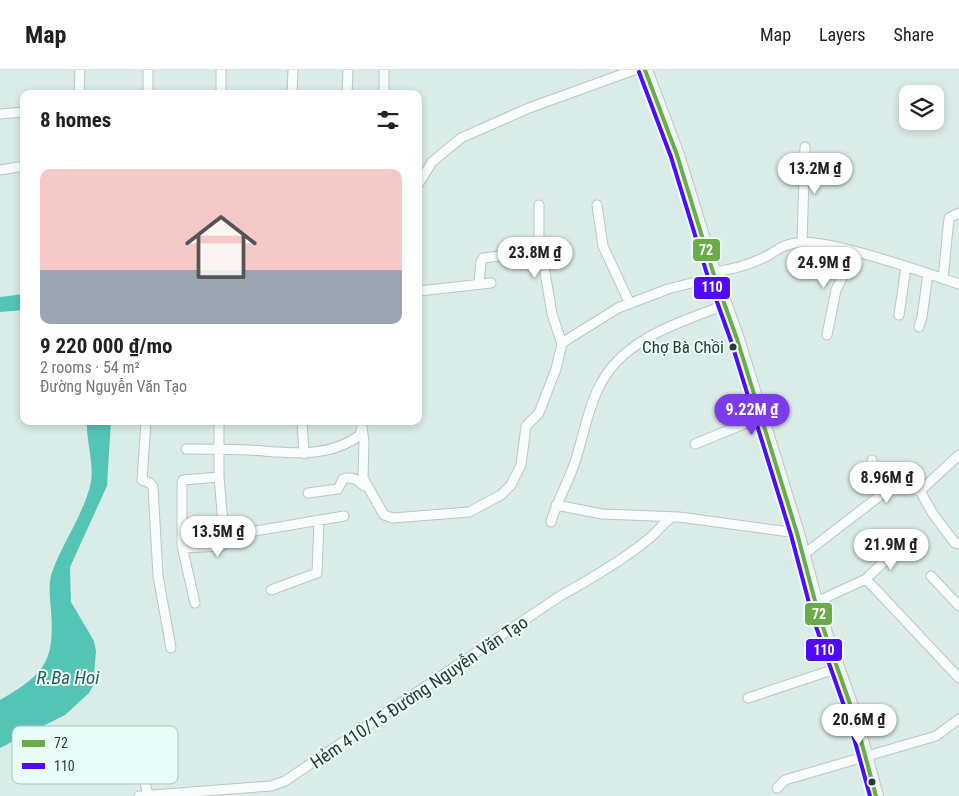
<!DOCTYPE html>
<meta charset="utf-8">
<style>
:root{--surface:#fff;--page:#f2f2f2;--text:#202124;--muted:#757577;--line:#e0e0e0;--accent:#7c3aed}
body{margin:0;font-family:"Roboto Condensed",sans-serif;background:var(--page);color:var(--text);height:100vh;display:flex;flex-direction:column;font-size:19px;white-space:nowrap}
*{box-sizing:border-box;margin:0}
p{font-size:16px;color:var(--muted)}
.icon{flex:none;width:28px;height:28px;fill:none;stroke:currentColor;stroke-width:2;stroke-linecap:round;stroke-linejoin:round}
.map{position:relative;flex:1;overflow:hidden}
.sheet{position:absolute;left:20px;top:20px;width:402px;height:335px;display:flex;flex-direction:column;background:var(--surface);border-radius:10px;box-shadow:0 2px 8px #0003}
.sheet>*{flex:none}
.tools{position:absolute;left:899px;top:15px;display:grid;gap:10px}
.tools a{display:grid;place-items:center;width:45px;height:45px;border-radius:10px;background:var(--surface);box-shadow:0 2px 8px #0003;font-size:25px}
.price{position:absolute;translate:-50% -42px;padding:0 11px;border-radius:18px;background:#fff;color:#222;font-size:16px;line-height:32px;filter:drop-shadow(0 1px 2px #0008)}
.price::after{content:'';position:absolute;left:50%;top:30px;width:15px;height:11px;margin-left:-8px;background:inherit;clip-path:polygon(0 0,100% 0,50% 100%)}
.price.active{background:var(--accent);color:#fff}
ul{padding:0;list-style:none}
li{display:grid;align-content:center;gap:10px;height:265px;padding:0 20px}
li+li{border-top:1px solid var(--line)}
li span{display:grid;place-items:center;height:155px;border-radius:10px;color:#555}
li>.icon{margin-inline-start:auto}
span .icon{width:90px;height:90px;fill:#fffc;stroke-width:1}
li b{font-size:21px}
h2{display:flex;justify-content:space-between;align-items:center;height:60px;padding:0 20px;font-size:21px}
header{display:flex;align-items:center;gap:30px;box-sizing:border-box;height:70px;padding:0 25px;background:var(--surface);border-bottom:1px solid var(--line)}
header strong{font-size:24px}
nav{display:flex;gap:28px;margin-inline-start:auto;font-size:18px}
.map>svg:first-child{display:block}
.water{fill:#54c5b5}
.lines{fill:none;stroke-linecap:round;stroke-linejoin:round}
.minor-casing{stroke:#b9c7c4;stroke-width:11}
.secondary-casing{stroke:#b9c7c4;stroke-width:16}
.minor{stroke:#f9fcfc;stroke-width:9}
.secondary{stroke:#f6f5f5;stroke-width:14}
.bus-1-casing{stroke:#eafef9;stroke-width:8}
.bus-2-casing{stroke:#eafef9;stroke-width:8}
.bus-1{stroke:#6bac49;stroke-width:4}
.bus-2{stroke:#4f0aff;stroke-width:4}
.bus-dot{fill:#2c3835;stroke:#eafef9;stroke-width:2}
.labels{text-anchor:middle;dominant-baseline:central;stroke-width:4;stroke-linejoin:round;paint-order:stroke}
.bus-label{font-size:17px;fill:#2c3835;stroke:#eafef9;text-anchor:end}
.street-label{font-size:18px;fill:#2c3835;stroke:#eafef9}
.water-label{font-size:19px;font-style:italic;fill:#296056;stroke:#eafef9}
.key{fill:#eafef9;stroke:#b1c3be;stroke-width:1}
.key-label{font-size:14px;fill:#2c3835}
.line-badge{stroke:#eafef9;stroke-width:2}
.badge-label{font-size:14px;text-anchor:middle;font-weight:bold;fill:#fff}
</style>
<header>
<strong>Map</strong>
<nav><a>Map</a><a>Layers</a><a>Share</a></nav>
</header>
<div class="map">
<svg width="959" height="726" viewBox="0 0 959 726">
<rect width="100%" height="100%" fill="#daece8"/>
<path class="water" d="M24,224V240L0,242V227Z
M87,351H111L107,416L70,497L71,532L94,571L96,581L93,616L89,623L65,645L0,678V630C44,604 55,593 51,540C50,527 48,515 52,502C63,472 84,444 91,412C94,392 86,371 87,351Z"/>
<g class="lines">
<g class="minor-casing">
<path id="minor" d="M221,0V24
M79,24L80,0
M148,24V0
M292,24L293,0
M347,24L348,0
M384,24V0
M0,44L24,42
M0,100L24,96
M419,113L432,92L461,68L529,38L634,0
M539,135V184
M597,135L603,176L630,234
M802,172L805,77
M713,202C730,200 749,195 765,187C777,181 779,176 795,173C825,167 926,203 959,214
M943,209L949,148L959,143
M479,214L481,192L483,188L532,182L539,184L544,196L552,244L562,274
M419,221L491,213
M899,245L906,197
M919,257L922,247L928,204
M827,265L836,220L847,198L851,181
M146,351L142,410L150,413L153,417L158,506L171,578
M219,351V407L224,464H238L344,446
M302,351L304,384
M362,357L364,372L363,408L384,445L393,448L469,442L501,425L511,415L521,395L526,356L539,343L556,299L562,274L565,271L618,238L668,219L715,207
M695,374L761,347
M186,379C206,379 227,379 248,380C286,382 327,390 360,365L362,356
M872,390V399L881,423
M920,421L933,444L955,473L959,474
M308,423L338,419L343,409C353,406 357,410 364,416
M556,435L602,444L679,447L797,463
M551,452C557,431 568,413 575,392C583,368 587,342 598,319C621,269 678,253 725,235
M184,478L222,476L224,464
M803,485L890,418L898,416L920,421L959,385
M931,506L959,536
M866,509L959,608
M271,520L317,503L319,450
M816,532L866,509L899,477
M195,533L182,476V413L183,410L219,407
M748,628L838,598
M136,675L148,725
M777,718L785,710L936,666L959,649
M139,726L271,716L285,711L560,526C589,510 620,492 646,471C656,464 662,454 672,447"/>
</g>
<g class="secondary-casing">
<path id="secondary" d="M645,0L677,85L713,202L737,269L797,463L819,546L855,648L876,726"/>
</g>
<use href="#minor" class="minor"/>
<use href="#secondary" class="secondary"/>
<g class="bus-1-casing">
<path id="bus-1" d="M645,0L677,85L713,202L737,269L797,463L819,546L855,648L876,726"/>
</g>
<g class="bus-2-casing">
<path id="bus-2" d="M639,2L671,87L707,204L731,271L791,465L813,548L849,650L870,726"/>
</g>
<use href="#bus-1" class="bus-1"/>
<use href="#bus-2" class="bus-2"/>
</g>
<g class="bus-dot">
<circle cx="733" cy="277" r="4.5"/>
<circle cx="872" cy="712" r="4.5"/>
</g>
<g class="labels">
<g class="bus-label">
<text x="724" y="277">Chợ Bà Chồi</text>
</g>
<g class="street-label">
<text transform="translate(419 622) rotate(-34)">Hẻm 410/15 Đường Nguyễn Văn Tạo</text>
</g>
<g class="water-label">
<text x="68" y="607">R.Ba Hoi</text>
</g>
</g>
<rect x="12" y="656" width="166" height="58" rx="8" class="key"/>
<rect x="22" y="670" width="23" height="7" fill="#6bac49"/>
<rect x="22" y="693" width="23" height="6" fill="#4f0aff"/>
<g class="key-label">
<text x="54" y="678">72</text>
<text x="54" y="701">110</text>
</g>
<g class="line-badge">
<rect x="692" y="168" width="29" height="24" rx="5" fill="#6bac49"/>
<rect x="693" y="206" width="38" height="24" rx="5" fill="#4f0aff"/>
<rect x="804" y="532" width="29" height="24" rx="5" fill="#6bac49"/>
<rect x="805" y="568" width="38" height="24" rx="5" fill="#4f0aff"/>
</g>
<g class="badge-label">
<text x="706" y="185">72</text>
<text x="712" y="222">110</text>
<text x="819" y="549">72</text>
<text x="824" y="585">110</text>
</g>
</svg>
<div class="tools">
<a><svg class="icon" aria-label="layers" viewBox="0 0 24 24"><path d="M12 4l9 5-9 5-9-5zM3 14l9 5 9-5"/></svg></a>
</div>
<b class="price" style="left:815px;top:125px">13.2M ₫</b>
<b class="price" style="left:535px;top:209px">23.8M ₫</b>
<b class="price" style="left:824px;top:219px">24.9M ₫</b>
<b class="price active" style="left:752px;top:366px">9.22M ₫</b>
<b class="price" style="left:887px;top:434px">8.96M ₫</b>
<b class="price" style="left:218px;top:488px">13.5M ₫</b>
<b class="price" style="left:891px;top:501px">21.9M ₫</b>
<b class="price" style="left:859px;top:676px">20.6M ₫</b>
<section class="sheet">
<h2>8 homes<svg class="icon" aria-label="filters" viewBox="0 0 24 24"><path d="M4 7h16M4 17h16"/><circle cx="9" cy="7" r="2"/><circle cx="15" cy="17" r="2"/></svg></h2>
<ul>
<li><span style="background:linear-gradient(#f6c9c9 65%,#9aa5b1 0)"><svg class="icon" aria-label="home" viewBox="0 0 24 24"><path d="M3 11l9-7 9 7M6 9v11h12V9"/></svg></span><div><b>9 220 000 ₫/mo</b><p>2 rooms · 54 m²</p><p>Đường Nguyễn Văn Tạo</p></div></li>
</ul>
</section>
</div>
